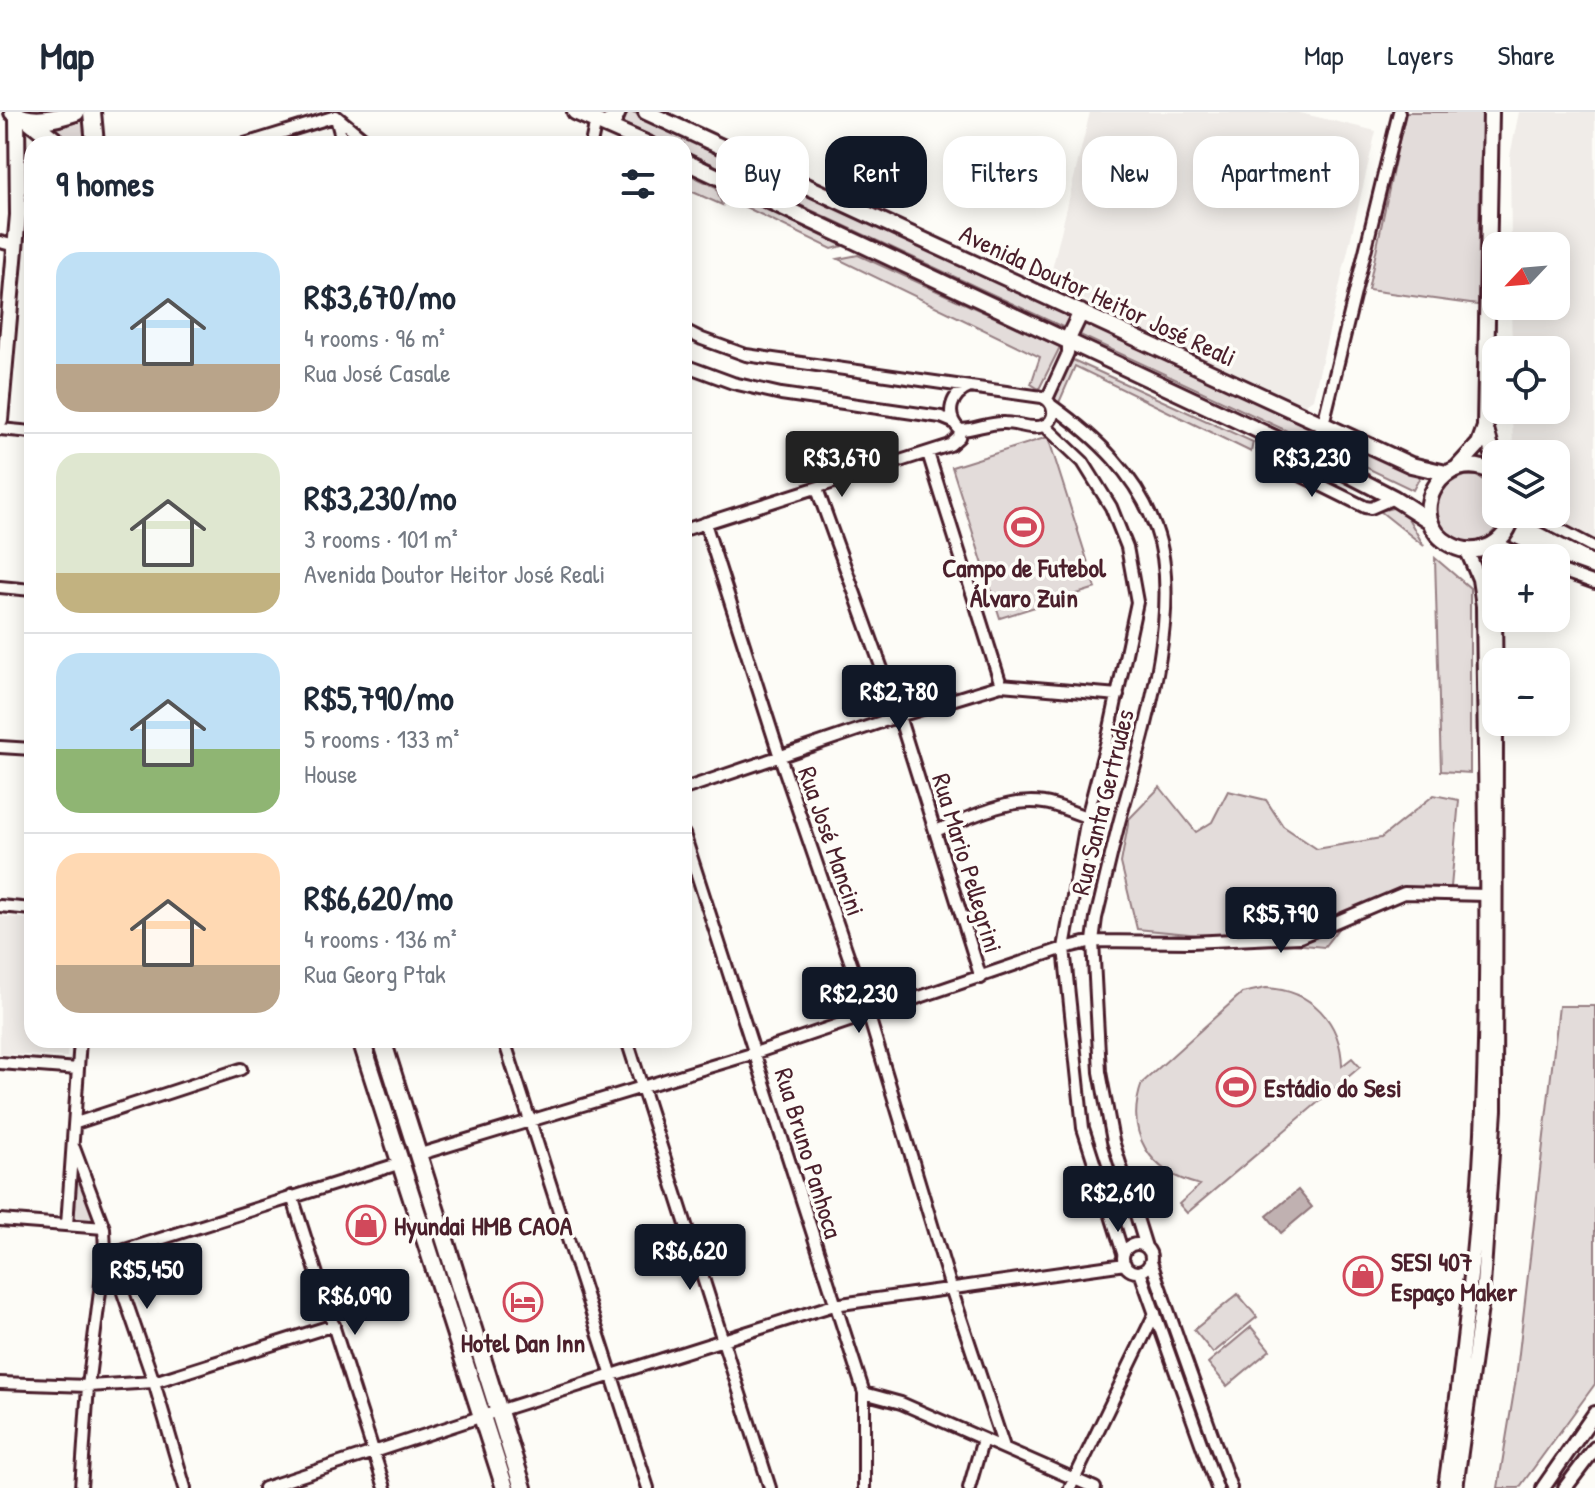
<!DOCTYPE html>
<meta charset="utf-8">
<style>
:root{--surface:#fff;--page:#f6f6f7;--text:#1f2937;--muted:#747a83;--line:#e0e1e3;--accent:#111827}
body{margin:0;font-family:"Patrick Hand",sans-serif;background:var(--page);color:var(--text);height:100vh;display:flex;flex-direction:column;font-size:30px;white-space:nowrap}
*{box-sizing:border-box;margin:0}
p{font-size:26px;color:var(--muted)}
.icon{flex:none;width:44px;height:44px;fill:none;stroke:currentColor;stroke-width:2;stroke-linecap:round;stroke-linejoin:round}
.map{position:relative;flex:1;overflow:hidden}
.sheet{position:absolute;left:24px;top:24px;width:668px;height:912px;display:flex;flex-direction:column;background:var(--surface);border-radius:24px;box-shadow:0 4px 20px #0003}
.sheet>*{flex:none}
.top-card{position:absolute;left:716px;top:24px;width:758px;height:72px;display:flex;gap:16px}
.needle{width:52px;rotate:244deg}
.buttons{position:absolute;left:1482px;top:120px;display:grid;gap:16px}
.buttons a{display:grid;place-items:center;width:88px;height:88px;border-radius:16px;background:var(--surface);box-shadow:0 4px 20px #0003;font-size:40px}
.price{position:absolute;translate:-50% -68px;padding:0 18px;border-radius:8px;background:var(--accent);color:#fff;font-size:26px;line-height:52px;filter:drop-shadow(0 2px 4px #0008)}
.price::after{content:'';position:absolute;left:50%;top:48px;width:24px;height:18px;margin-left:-12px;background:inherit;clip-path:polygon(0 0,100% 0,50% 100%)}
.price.selected{background:#222;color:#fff}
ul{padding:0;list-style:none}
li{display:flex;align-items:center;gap:24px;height:200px;padding:0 32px}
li+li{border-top:2px solid var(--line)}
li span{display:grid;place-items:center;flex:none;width:224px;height:160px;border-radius:24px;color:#555}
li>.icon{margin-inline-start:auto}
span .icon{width:96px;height:96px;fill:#fffc;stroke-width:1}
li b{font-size:34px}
h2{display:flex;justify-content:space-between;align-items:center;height:96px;padding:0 32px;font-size:34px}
.chip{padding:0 28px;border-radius:24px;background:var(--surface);box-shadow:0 4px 20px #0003;font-size:28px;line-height:72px}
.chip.selected{background:var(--accent);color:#fff}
header{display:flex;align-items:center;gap:48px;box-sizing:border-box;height:112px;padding:0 40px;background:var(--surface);border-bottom:2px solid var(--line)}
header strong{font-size:38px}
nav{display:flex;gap:44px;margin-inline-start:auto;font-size:28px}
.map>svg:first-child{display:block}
.built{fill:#f0ece8}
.green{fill:#e3dcda;stroke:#967e82;stroke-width:2}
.water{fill:#c0b1b1;stroke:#91777b;stroke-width:2}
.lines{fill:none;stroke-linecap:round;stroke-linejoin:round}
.minor-casing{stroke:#4a1f2b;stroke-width:16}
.tertiary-casing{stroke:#4a1f2b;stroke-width:18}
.secondary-casing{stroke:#4a1f2b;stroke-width:20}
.primary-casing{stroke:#4a1f2b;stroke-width:22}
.minor{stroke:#fdfcf7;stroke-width:10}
.tertiary{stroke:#fdfcf7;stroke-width:12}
.secondary{stroke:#fdfcf7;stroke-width:14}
.primary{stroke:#fdfcf7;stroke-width:16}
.labels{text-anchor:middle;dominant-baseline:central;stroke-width:7;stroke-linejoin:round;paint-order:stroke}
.street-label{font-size:26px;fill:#4a1f2b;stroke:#fdfcf7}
.poi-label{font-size:26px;font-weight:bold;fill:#4a1f2b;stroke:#fdfcf7;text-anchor:start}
</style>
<header>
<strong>Map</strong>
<nav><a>Map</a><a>Layers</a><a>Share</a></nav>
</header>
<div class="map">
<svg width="1595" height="1376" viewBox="0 0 1595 1376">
<rect width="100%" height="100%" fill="#fdfcf7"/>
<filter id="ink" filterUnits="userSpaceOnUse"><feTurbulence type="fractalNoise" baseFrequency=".0125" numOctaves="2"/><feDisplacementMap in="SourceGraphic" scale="16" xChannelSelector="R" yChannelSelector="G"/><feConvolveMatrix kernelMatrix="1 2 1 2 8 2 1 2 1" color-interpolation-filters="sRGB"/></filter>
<g filter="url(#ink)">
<path class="built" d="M1090,0H1296L1376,19L1313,287L1298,297L1049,170Z
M1519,0H1595V430L1550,402H1556V342H1513L1512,298H1556V238H1512L1511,194H1556V134H1511L1510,44Z
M0,804L32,807V928H68L67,945L0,942Z"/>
<path class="green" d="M626,0H633L1316,316L1315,332L684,39V32H668L621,10Z
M1405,0H1486L1480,51L1478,193L1368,178Z
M86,1L89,32H66L44,15L74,7Z
M684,60L716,75L722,93L684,76Z
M730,79L843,134L832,137L731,88Z
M858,143L1060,235L1039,277L1031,272L1040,245L838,147Z
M1073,248L1253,330L1251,340L1075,254L1058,293L1051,286Z
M1048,325L1096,476L1000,506L952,355Z
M1343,326L1421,363L1413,378L1336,341Z
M1268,333L1324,358L1321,365L1269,340Z
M1465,364H1476L1495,375L1496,402H1502C1499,413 1494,422 1484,427C1441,447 1412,379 1465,364Z
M1401,394L1424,434L1380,399Z
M1435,446L1470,476V661L1441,659Z
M1160,675L1196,720L1212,710L1228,679L1266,688L1283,714L1317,737L1381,726L1434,683L1459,688L1450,786L1406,783L1341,813L1324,835L1137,817L1121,751L1129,707Z
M1266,876C1311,878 1341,909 1342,954L1352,946L1360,955L1187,1101L1179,1092L1200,1073C1150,1061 1124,1022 1142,971L1242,881Z
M1559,894H1595V1272L1519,1376H1498L1516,1267Z
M368,928H374L490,1296L487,1297Z
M80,1064L94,1105L91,1110L75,1109L73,1105L77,1066Z
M1238,1182L1257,1205L1213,1241L1194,1218Z
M1164,1199L1229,1376H1219L1159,1202Z
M1251,1215L1270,1238L1227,1274L1208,1251Z"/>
<path class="water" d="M1298,1078L1312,1095L1281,1121L1267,1104Z"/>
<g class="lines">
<g class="minor-casing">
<path id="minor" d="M336,4L370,32
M336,6L343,32
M245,32L336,4
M591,32L596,8
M0,130L15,134
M684,218L702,227L746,243L970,275
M684,253L733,271L781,282L941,305L953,310
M970,275L1042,285C1054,290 1059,307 1043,314C1032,318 1016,311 1005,311C989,310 975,318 960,318C944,303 951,282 970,275Z
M1047,287L1068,241V227
M1051,293C1097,326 1136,362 1156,417C1185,497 1141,630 1119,711C1111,742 1104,774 1096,806L1093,829L1100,960L1113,1029L1146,1135
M1044,313L1083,350L1111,395L1127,435L1137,490L1109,621L1087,705L1064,836L1083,1016L1123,1141
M0,317L32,320
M1261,321L1265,343L1270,348L1365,395L1371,396L1394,386
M928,341L1001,573
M1315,345L1399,0
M817,377L899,604L981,866
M1530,402L1595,436
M705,411L780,645L868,901L952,1179L1004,1335
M684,418L950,333L959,325L960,318
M1497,431L1528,446
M1556,457L1595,471
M0,475L32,478
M0,635L32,637
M684,677L899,604L1001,573L1118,583
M935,719C968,707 1008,685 1044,691C1059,693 1072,701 1087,705
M684,722L864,1281V1376
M0,794L32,797
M504,928L648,1376
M627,928L770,1376
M0,951L78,957
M76,1011L241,957
M74,1036L104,1116L105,1140L111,1146L154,1270L185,1376
M417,1043L755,941L1064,836L1093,829L1190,830L1300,825L1404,781L1486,783
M292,1084L385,1376
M0,1108L104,1116
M67,1113L80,928
M1123 1146a14 14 0 1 1 28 0a14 14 0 1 1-28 0Z
M1151,1150L1231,1376
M1140,1160L1217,1376
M0,1271L88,1274L154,1270L334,1213
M864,1281L901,1291L1095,1376
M81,1376L88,1274L105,1140H119L401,1051
M264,1376L498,1299L834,1193L1125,1152
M969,1376L983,1327
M1070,1376L1155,1201"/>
</g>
<g class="tertiary-casing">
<path id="tertiary" d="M1492,433L1495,495L1496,609
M1445,1376C1461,1258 1476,1140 1482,1021C1490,845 1485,670 1483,494L1479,467L1467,439
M1456,1376L1482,1188L1495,998L1496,610
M1543,1376L1595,1301
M1565,1376L1595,1336"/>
</g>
<g class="secondary-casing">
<path id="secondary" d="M575,0L648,32
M646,0L1411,353L1446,361
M1491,0L1485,314L1496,353
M605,12L615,7L618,0
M684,49L1315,345L1394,386L1430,409
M1068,227L1081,200
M0,308L18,103L17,4
M1458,355L1479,332L1485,315
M1496,362C1443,330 1401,406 1451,433C1462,439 1475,440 1487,435C1501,430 1510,417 1513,402"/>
</g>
<g class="primary-casing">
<path id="primary" d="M13,0C29,14 58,6 76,0
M92,0L95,32
M28,7L59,32
M361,928L505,1376
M382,928L523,1376"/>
</g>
<use href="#minor" class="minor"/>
<use href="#tertiary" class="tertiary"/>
<use href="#secondary" class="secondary"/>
<use href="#primary" class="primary"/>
</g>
</g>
<defs>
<g id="stadium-ring" transform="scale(2)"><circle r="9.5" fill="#fdfcf7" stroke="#d1495b" stroke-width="1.5"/><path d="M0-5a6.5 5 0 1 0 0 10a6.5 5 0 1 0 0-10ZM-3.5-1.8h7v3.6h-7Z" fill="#d1495b"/></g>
<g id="shop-ring" transform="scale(2)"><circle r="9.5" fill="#fdfcf7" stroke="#d1495b" stroke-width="1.5"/><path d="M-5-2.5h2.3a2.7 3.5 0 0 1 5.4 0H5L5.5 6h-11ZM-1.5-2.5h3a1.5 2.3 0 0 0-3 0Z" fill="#d1495b"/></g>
<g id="hotel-ring" transform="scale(2)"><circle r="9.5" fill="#fdfcf7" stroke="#d1495b" stroke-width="1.5"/><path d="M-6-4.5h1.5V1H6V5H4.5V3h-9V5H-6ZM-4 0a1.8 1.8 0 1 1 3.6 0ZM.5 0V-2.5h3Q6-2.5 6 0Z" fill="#d1495b"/></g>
</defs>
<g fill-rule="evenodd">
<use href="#stadium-ring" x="1024" y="415"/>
<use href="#stadium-ring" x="1236" y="975"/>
<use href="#shop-ring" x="366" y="1113"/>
<use href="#shop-ring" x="1363" y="1164"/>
<use href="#hotel-ring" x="523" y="1190"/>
</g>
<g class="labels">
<g class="street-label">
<text transform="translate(1098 183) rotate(25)">Avenida Doutor Heitor José Reali</text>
<text transform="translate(1102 690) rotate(-76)">Rua Santa Gertrudes</text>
<text transform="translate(832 729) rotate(71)">Rua José Mancini</text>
<text transform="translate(968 751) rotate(73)">Rua Mario Pellegrini</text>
<text transform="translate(809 1041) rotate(73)">Rua Bruno Panhoca</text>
</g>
<g class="poi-label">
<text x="1024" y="455" text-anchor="middle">Campo de Futebol<tspan x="1024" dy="30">Álvaro Zuin</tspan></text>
<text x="1264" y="975">Estádio do Sesi</text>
<text x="394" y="1113">Hyundai HMB CAOA</text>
<text x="1391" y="1149">SESI 407<tspan x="1391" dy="30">Espaço Maker</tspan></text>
<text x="523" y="1230" text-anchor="middle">Hotel Dan Inn</text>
</g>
</g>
</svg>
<div class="buttons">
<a><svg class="needle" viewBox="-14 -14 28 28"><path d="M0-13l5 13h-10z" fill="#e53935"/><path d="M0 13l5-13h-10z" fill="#747a83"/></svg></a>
<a><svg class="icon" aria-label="locate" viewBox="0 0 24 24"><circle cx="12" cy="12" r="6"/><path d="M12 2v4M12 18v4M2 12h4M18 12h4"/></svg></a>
<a><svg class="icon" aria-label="layers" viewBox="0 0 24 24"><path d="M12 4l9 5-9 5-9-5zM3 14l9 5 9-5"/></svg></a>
<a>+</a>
<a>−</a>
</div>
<b class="price selected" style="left:842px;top:387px">R$3,670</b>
<b class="price" style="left:1312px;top:387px">R$3,230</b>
<b class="price" style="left:899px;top:621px">R$2,780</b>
<b class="price" style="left:1281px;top:843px">R$5,790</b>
<b class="price" style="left:859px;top:923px">R$2,230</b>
<b class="price" style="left:1118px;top:1122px">R$2,610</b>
<b class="price" style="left:690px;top:1180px">R$6,620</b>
<b class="price" style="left:147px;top:1199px">R$5,450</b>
<b class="price" style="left:355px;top:1225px">R$6,090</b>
<div class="top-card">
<a class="chip">Buy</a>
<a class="chip selected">Rent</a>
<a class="chip">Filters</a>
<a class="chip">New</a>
<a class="chip">Apartment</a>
</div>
<section class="sheet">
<h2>9 homes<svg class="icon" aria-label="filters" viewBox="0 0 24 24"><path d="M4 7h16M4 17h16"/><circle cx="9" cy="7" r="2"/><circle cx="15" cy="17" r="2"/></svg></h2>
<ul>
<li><span style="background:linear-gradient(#bfe0f5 70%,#b9a48a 0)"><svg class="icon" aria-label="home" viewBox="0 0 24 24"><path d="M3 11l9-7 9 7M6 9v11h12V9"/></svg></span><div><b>R$3,670/mo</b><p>4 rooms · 96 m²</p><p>Rua José Casale</p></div></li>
<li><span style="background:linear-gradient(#dfe7d0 75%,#c2b280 0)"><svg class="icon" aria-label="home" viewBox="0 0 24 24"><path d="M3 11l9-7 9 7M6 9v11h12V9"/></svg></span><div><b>R$3,230/mo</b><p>3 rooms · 101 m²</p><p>Avenida Doutor Heitor José Reali</p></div></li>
<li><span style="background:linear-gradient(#bfe0f5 60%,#8fb573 0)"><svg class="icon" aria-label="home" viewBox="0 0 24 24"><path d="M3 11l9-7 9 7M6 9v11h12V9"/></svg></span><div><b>R$5,790/mo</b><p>5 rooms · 133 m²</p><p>House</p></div></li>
<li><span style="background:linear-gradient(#ffd9b3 70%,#b9a48a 0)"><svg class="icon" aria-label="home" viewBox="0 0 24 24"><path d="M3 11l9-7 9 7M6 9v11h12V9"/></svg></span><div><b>R$6,620/mo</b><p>4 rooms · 136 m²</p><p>Rua Georg Ptak</p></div></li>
</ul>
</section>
</div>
